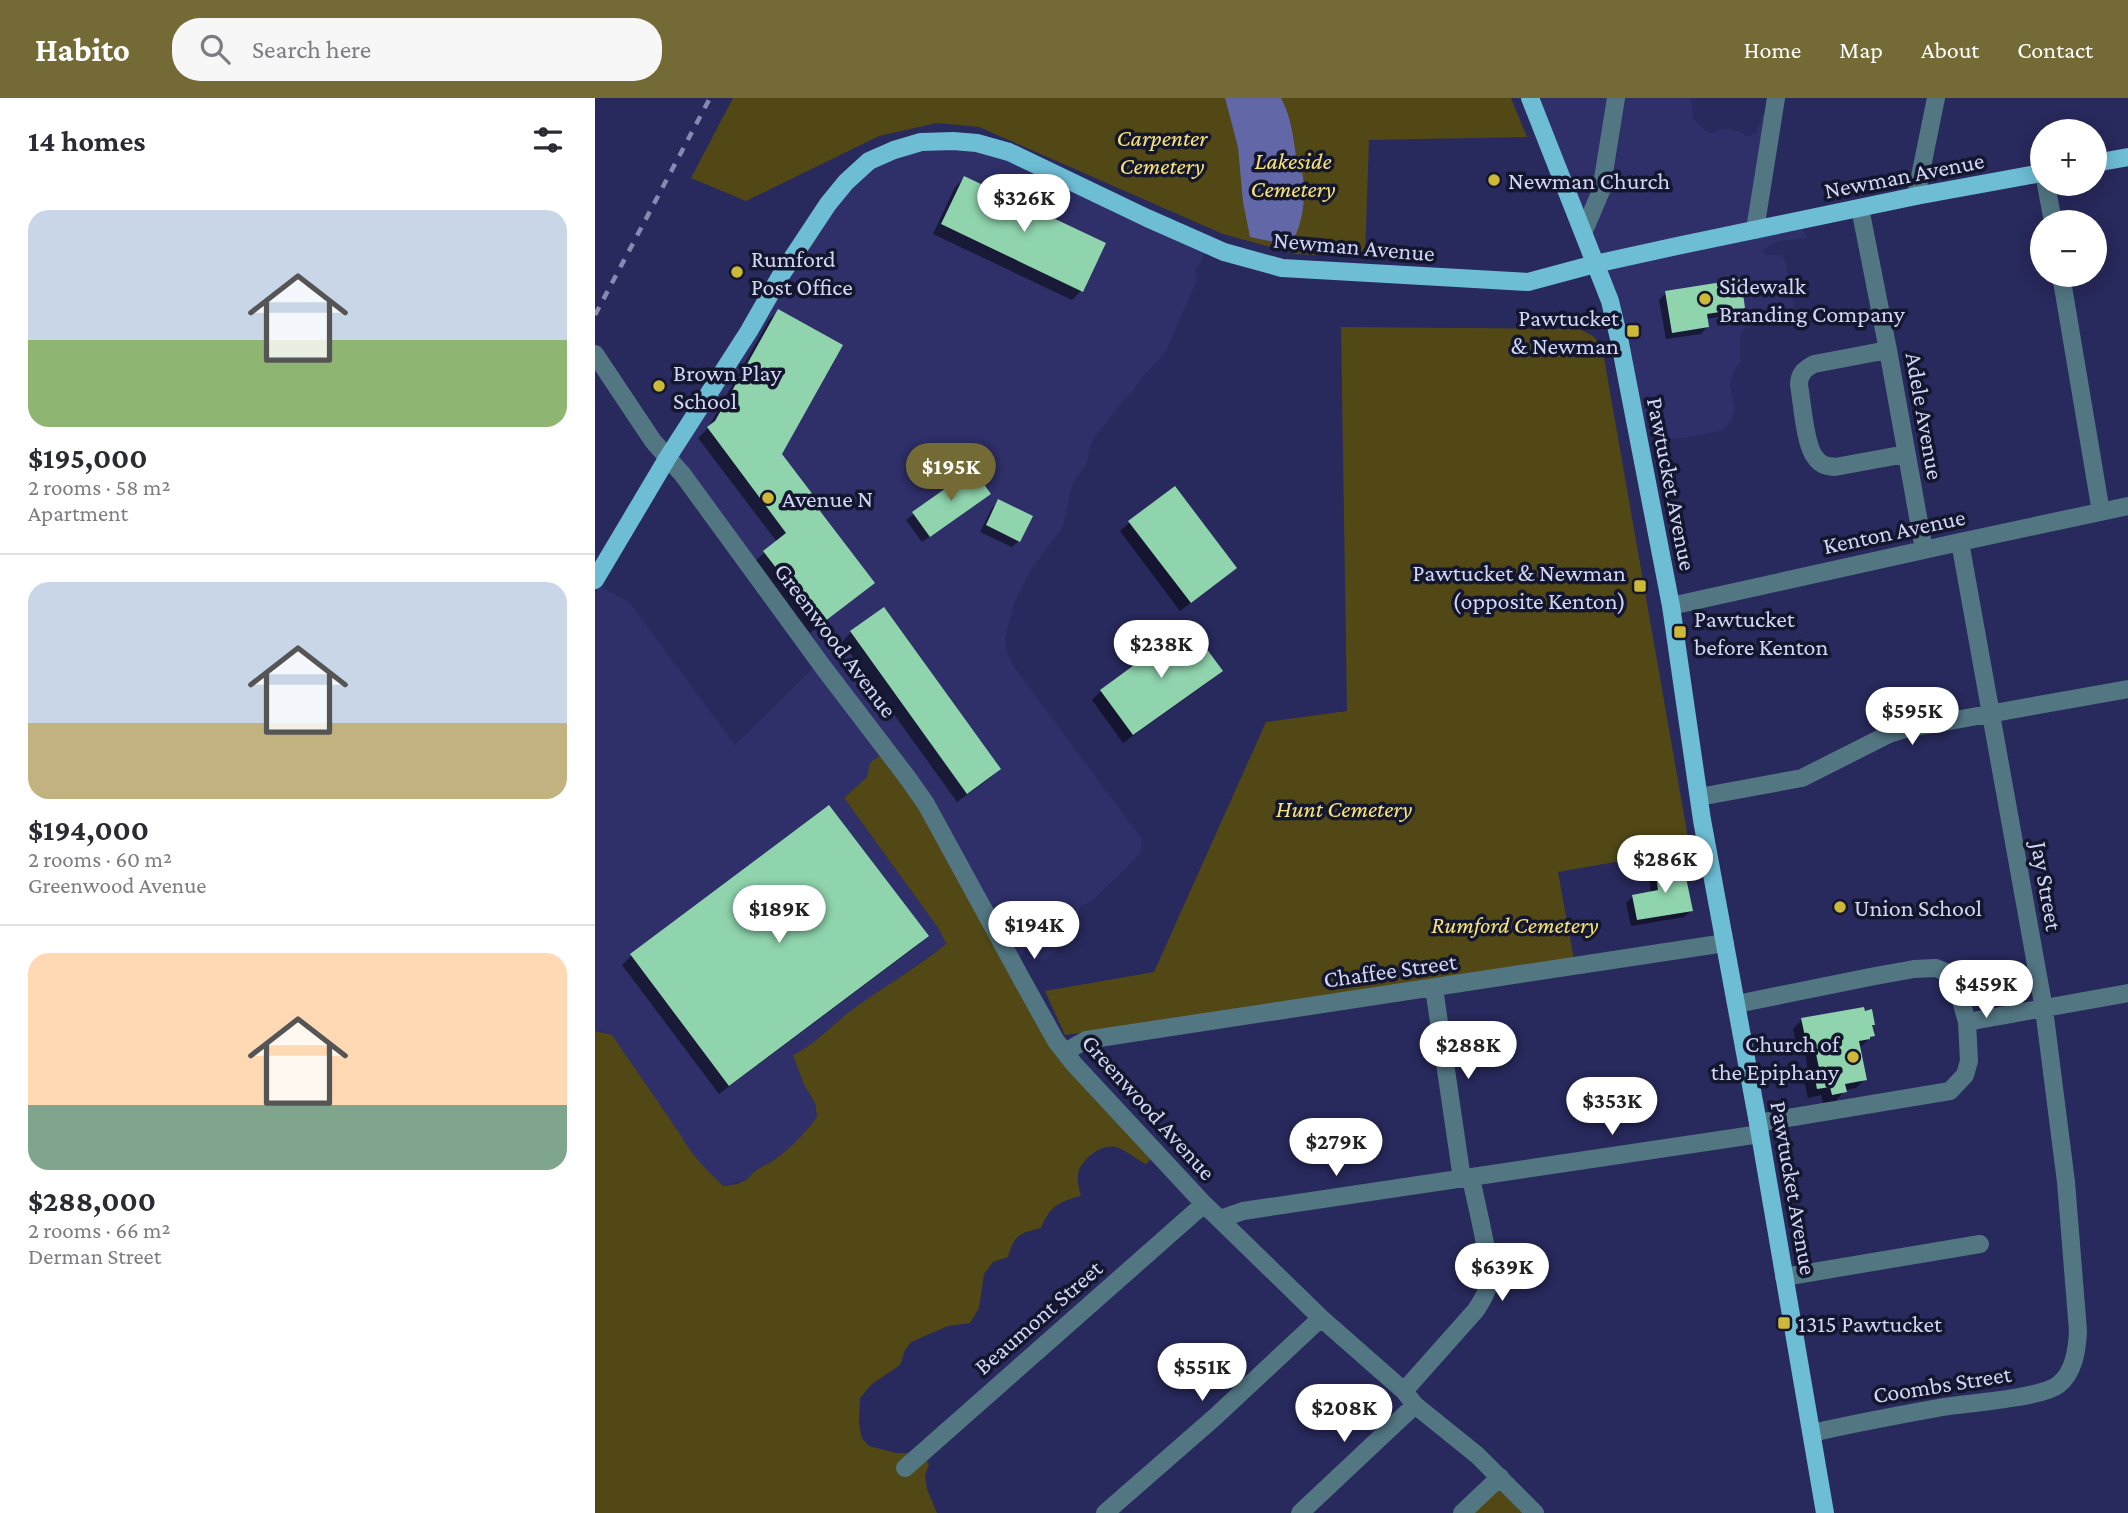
<!DOCTYPE html>
<meta charset="utf-8">
<style>
:root{--surface:#fff;--page:#f7f7f7;--text:#2b2b33;--muted:#7c7c81;--line:#e1e1e2;--accent:#746a35}
body{margin:0;font-family:"Crimson Pro",serif;background:var(--page);color:var(--text);height:100vh;display:flex;flex-direction:column;font-size:26px;white-space:nowrap}
*{box-sizing:border-box;margin:0}
p{font-size:23px;color:var(--muted)}
.icon{flex:none;width:38px;height:38px;fill:none;stroke:currentColor;stroke-width:2;stroke-linecap:round;stroke-linejoin:round}
.map{position:relative;flex:1;overflow:hidden}
.panel{display:flex;flex-direction:column;background:var(--surface);width:595px}
.panel>*{flex:none}
.fabs{position:absolute;left:1435px;top:21px;display:grid;gap:14px}
.fabs a{display:grid;place-items:center;width:77px;height:77px;border-radius:50%;background:var(--surface);box-shadow:0 4px 18px #0003;font-size:35px}
.price{position:absolute;translate:-50% -60px;padding:0 16px;border-radius:24px;background:#fff;color:#222;font-size:23px;line-height:46px;filter:drop-shadow(0 2px 4px #0008)}
.price::after{content:'';position:absolute;left:50%;top:42px;width:21px;height:16px;margin-left:-10px;background:inherit;clip-path:polygon(0 0,100% 0,50% 100%)}
.price.current{background:var(--accent);color:#fff}
ul{padding:0;list-style:none}
li{display:grid;align-content:center;gap:14px;height:371px;padding:0 28px}
li+li{border-top:2px solid var(--line)}
li span{display:grid;place-items:center;height:217px;border-radius:21px;color:#555}
li>.icon{margin-inline-start:auto}
span .icon{width:126px;height:126px;fill:#fffc;stroke-width:1}
li b{font-size:30px}
h2{display:flex;justify-content:space-between;align-items:center;height:84px;padding:0 28px;font-size:30px}
header{display:flex;align-items:center;gap:42px;box-sizing:border-box;height:98px;padding:0 35px;background:var(--accent);color:#fff}
header strong{font-size:33px}
nav{display:flex;gap:38px;margin-inline-start:auto;font-size:24px}
.search{width:490px;height:63px;background:var(--page);display:flex;align-items:center;gap:18px;box-sizing:border-box;padding:0 24px;border-radius:28px;color:var(--muted);font-size:26px}
main{display:flex;flex:1;min-height:0}
.map>svg:first-child{display:block}
.built{fill:#2f2f69}
.green{fill:#514816}
.water{fill:#6267a8}
.shadow{fill:#0007}
.building{fill:#8fd4ad}
.lines{fill:none;stroke-linecap:round;stroke-linejoin:round}
.minor{stroke:#527783;stroke-width:18}
.major{stroke:#6dbdd5;stroke-width:18}
.rail{stroke:#8689b1;stroke-width:4.5;stroke-dasharray:9 9;stroke-linecap:butt}
.poi-dot{fill:#ceb837;stroke:#14162d;stroke-width:2.5}
.labels{text-anchor:middle;dominant-baseline:central;stroke-width:7;stroke-linejoin:round;paint-order:stroke}
.park-label{font-size:24px;font-style:italic;fill:#f7e376;stroke:#14162d}
.street-label{font-size:24px;fill:#d1d6f6;stroke:#14162d}
.poi-label{font-size:24px;fill:#d1d6f6;stroke:#14162d;text-anchor:start}
</style>
<header>
<strong>Habito</strong>
<div class="search"><svg class="icon" aria-label="search" viewBox="0 0 24 24"><circle cx="10" cy="10" r="6"/><path d="M15 15l6 6"/></svg>Search here</div>
<nav><a>Home</a><a>Map</a><a>About</a><a>Contact</a></nav>
</header>
<main>
<section class="panel">
<h2>14 homes<svg class="icon" aria-label="filters" viewBox="0 0 24 24"><path d="M4 7h16M4 17h16"/><circle cx="9" cy="7" r="2"/><circle cx="15" cy="17" r="2"/></svg></h2>
<ul>
<li><span style="background:linear-gradient(#c9d6e8 60%,#8fb573 0)"><svg class="icon" aria-label="home" viewBox="0 0 24 24"><path d="M3 11l9-7 9 7M6 9v11h12V9"/></svg></span><div><b>$195,000</b><p>2 rooms · 58 m²</p><p>Apartment</p></div></li>
<li><span style="background:linear-gradient(#c9d6e8 65%,#c2b280 0)"><svg class="icon" aria-label="home" viewBox="0 0 24 24"><path d="M3 11l9-7 9 7M6 9v11h12V9"/></svg></span><div><b>$194,000</b><p>2 rooms · 60 m²</p><p>Greenwood Avenue</p></div></li>
<li><span style="background:linear-gradient(#ffd9b3 70%,#7fa58c 0)"><svg class="icon" aria-label="home" viewBox="0 0 24 24"><path d="M3 11l9-7 9 7M6 9v11h12V9"/></svg></span><div><b>$288,000</b><p>2 rooms · 66 m²</p><p>Derman Street</p></div></li>
</ul>
</section>
<div class="map">
<svg width="1533" height="1415" viewBox="0 0 1533 1415">
<rect width="100%" height="100%" fill="#28295c"/>
<path class="built" d="M933,0H1096L1098,20L1113,35H1118L1124,31H1132L1146,34L1152,38L1161,36L1168,15L1178,19L1162,132L1205,129L1213,140L1185,143L1174,147L1168,153L1169,157H1184L1189,159L1198,199V223L1150,229L1145,240V265L1140,270L1135,286L1139,310L1137,323L1127,333L1090,340L1068,341L1063,328L1052,324L1046,325L1025,247Z
M327,50L377,51L420,65L610,153L605,166L599,172L602,178L600,187L570,255L543,284L539,292L529,302L499,340L495,350L491,367L481,380L476,391L468,429L436,471L420,503L410,540L411,551L419,569L547,741L545,756L498,802L486,809L480,820L470,833L461,854L448,863L440,860L433,849L421,864L272,679L249,700L344,831L351,846L229,934L216,947L198,957L209,987L220,1005L222,1019L209,1037L181,1061L158,1073L154,1081L128,1088L107,1070L70,1015L9,934L0,933V485L35,505L140,647L222,566L72,366L219,132L272,72Z"/>
<path class="green" d="M138,0H916L932,39L774,42L770,159L700,156L628,136L384,29L342,25L284,38L151,103L96,80Z
M746,229L983,231C997,236 1003,240 1008,254L1095,751L963,774L979,862L470,937L450,893L559,874L671,624L752,613Z
M292,652L429,889L560,1057L551,1066C540,1061 532,1052 521,1049C506,1046 486,1061 483,1076C482,1083 484,1091 486,1098C463,1104 455,1108 446,1130C425,1135 419,1137 413,1159L398,1164L389,1176L384,1210L375,1225L353,1228L316,1244L310,1252L305,1267L277,1286L265,1300L264,1326L267,1340L274,1348L301,1355H315L329,1358L334,1366L330,1378L332,1391L342,1415H0V933L17,937L87,1039C97,1059 113,1072 128,1088L142,1086L153,1081C159,1070 169,1069 179,1062C196,1050 210,1035 222,1019L220,1005L209,987L198,957C219,947 235,929 253,915C285,891 320,871 351,846L344,831L249,700L272,679L275,665Z
M906,1386L935,1415H875Z"/>
<path class="water" d="M630,0H686C696,19 698,37 701,58C702,64 705,68 707,74C712,96 708,129 695,147L655,139L648,104L643,49Z"/>
<path class="shadow" d="M369,80L486,193L477,202L338,136L360,89Z
M1071,195L1148,209L1142,216L1111,221L1112,229L1106,236L1071,241L1064,202Z
M183,213L185,356L223,413L278,485L215,535L160,463L182,444L103,340L113,330L174,222Z
M377,373L387,402L327,444L311,422Z
M404,403L424,443L417,449L385,434L397,410Z
M535,424L640,470L630,479L585,513L525,433Z
M288,511L404,671L395,680L362,704L247,544L256,534Z
M625,573L616,582L528,645L497,602L506,593Z
M234,709L332,838L323,847L124,996L27,867L36,858Z
M1060,772L1096,813L1089,819L1036,828L1031,805L1038,798L1056,795L1054,779Z
M1268,915L1278,937L1264,950L1270,981L1261,990L1250,992L1241,1003L1228,1005L1226,997L1213,1000L1209,982L1214,977L1209,950L1202,951L1198,931L1207,922Z"/>
<path class="building" d="M369,78L511,145L488,194L346,126Z
M1146,181L1150,210L1112,216L1114,229L1077,235L1070,193Z
M183,211L248,247L187,356L228,410L225,413L280,485L225,527L168,453L191,435L112,329L120,323Z
M378,371L396,396L335,439L317,414Z
M580,388L642,470L596,505L533,423Z
M403,401L438,418L425,444L391,427Z
M289,509L406,671L372,696L255,533Z
M594,527L628,573L538,637L505,592Z
M234,707L334,838L134,988L35,856Z
M1088,765L1098,813L1042,822L1037,797L1063,792L1060,770Z
M1269,909L1270,913L1277,911L1280,927H1277L1280,938L1275,939V941L1264,943L1272,982L1250,986L1252,994L1237,997L1235,989L1222,991L1218,971L1224,970L1218,942L1211,943L1206,920Z"/>
<g class="lines">
<path class="minor" d="M1451,86L1458,124
M1321,98L1341,0
M1265,110L1293,252L1329,452
M1160,132L1181,0
M989,133L1006,93L1021,0
M1466,177L1506,414
M1293,252L1219,266C1210,271 1204,275 1204,287C1207,303 1210,348 1220,359C1225,367 1231,368 1240,369L1311,356
M0,256L58,343L88,377L228,569L312,679L331,706L426,880L461,943L479,966L609,1106L726,1220L809,1293L820,1307L882,1357L940,1415
M1076,508L1365,444L1533,408
M1104,699L1207,680L1294,636L1310,631L1533,591
M839,890L867,1081
M1142,906L1275,879L1319,871L1341,870L1353,875L1361,884L1372,924L1374,963L1370,977L1355,993L1163,1025
M1372,924L1533,895
M470,954L491,942L1130,845
M625,1121L648,1113L1165,1036
M1189,1179L1385,1146
M809,1293L881,1212C886,1204 891,1197 893,1188C897,1164 881,1106 876,1080
M1217,1335C1260,1325 1304,1317 1348,1309C1373,1305 1446,1300 1463,1287C1479,1275 1482,1252 1483,1233L1471,1084L1449,911L1365,444
M310,1370L609,1106
M510,1415L620,1319L726,1220
M705,1415L820,1307
M867,1415L905,1379"/>
<path class="major" d="M935,0L1015,203L1025,245L1076,508L1107,722L1163,1025L1230,1415
M1500,65L1533,59
M0,482L73,359L154,233L186,177L233,106L251,84L274,63L299,52L326,44L358,43L382,45L414,54L552,120L629,154L687,170L933,184L1000,166L1082,148L1321,98L1447,75"/>
<path class="rail" d="M0,217L115,0"/>
</g>
<g class="poi-dot">
<circle cx="899" cy="82" r="7"/>
<circle cx="142" cy="174" r="7"/>
<circle cx="1110" cy="201" r="7"/>
<rect x="1031" y="226" width="14" height="14" rx="3.5"/>
<circle cx="64" cy="288" r="7"/>
<circle cx="173" cy="400" r="7"/>
<rect x="1038" y="481" width="14" height="14" rx="3.5"/>
<rect x="1078" y="527" width="14" height="14" rx="3.5"/>
<circle cx="1245" cy="809" r="7"/>
<circle cx="1258" cy="959" r="7"/>
<rect x="1182" y="1218" width="14" height="14" rx="3.5"/>
</g>
<g class="labels">
<g class="park-label">
<text x="567" y="39">Carpenter<tspan x="567" dy="28">Cemetery</tspan></text>
<text x="698" y="62">Lakeside<tspan x="698" dy="28">Cemetery</tspan></text>
<text x="749" y="710">Hunt Cemetery</text>
<text x="920" y="826">Rumford Cemetery</text>
</g>
<g class="street-label">
<text transform="translate(1309 77) rotate(-11)">Newman Avenue</text>
<text transform="translate(759 148) rotate(5)">Newman Avenue</text>
<text transform="translate(1330 318) rotate(80)">Adele Avenue</text>
<text transform="translate(1077 386) rotate(79)">Pawtucket Avenue</text>
<text transform="translate(1299 433) rotate(-12)">Kenton Avenue</text>
<text transform="translate(241 542) rotate(53)">Greenwood Avenue</text>
<text transform="translate(1452 788) rotate(80)">Jay Street</text>
<text transform="translate(795 872) rotate(-8)">Chaffee Street</text>
<text transform="translate(554 1009) rotate(48)">Greenwood Avenue</text>
<text transform="translate(1199 1090) rotate(80)">Pawtucket Avenue</text>
<text transform="translate(443 1219) rotate(-41)">Beaumont Street</text>
<text transform="translate(1347 1286) rotate(-9)">Coombs Street</text>
</g>
<g class="poi-label">
<text x="913" y="82">Newman Church</text>
<text x="156" y="160">Rumford<tspan x="156" dy="28">Post Office</tspan></text>
<text x="1124" y="187">Sidewalk<tspan x="1124" dy="28">Branding Company</tspan></text>
<text x="1024" y="219" text-anchor="end">Pawtucket<tspan x="1024" dy="28">&amp; Newman</tspan></text>
<text x="78" y="274">Brown Play<tspan x="78" dy="28">School</tspan></text>
<text x="187" y="400">Avenue N</text>
<text x="1031" y="474" text-anchor="end">Pawtucket &amp; Newman<tspan x="1031" dy="28">(opposite Kenton)</tspan></text>
<text x="1099" y="520">Pawtucket<tspan x="1099" dy="28">before Kenton</tspan></text>
<text x="1259" y="809">Union School</text>
<text x="1244" y="945" text-anchor="end">Church of<tspan x="1244" dy="28">the Epiphany</tspan></text>
<text x="1203" y="1225">1315 Pawtucket</text>
</g>
</g>
</svg>
<div class="fabs">
<a>+</a>
<a>−</a>
</div>
<b class="price" style="left:429px;top:136px">$326K</b>
<b class="price current" style="left:356px;top:405px">$195K</b>
<b class="price" style="left:566px;top:582px">$238K</b>
<b class="price" style="left:1317px;top:649px">$595K</b>
<b class="price" style="left:1070px;top:797px">$286K</b>
<b class="price" style="left:184px;top:847px">$189K</b>
<b class="price" style="left:439px;top:863px">$194K</b>
<b class="price" style="left:1391px;top:922px">$459K</b>
<b class="price" style="left:873px;top:983px">$288K</b>
<b class="price" style="left:1017px;top:1039px">$353K</b>
<b class="price" style="left:741px;top:1080px">$279K</b>
<b class="price" style="left:907px;top:1205px">$639K</b>
<b class="price" style="left:607px;top:1305px">$551K</b>
<b class="price" style="left:749px;top:1346px">$208K</b>
</div>
</main>
